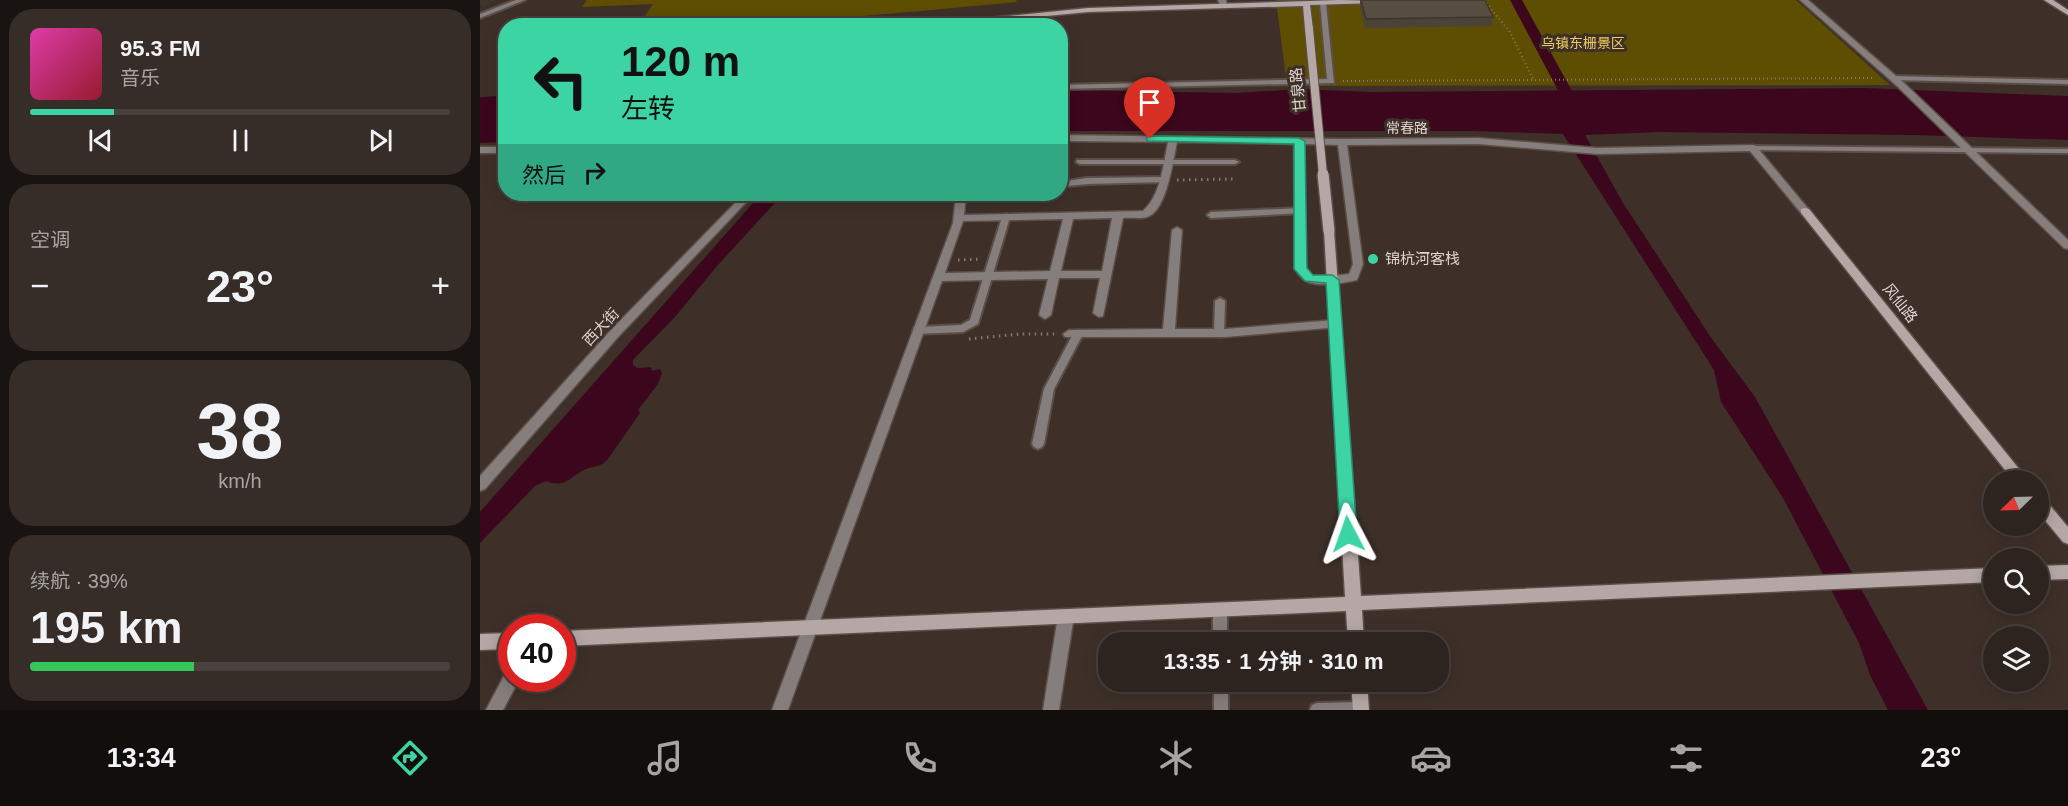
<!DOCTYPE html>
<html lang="zh">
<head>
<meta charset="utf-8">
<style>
	:root { --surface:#2e241f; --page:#362c28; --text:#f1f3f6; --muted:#a7a4a4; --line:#49413d; --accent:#3dd4a3 }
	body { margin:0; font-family:Helvetica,"Noto Sans SC",sans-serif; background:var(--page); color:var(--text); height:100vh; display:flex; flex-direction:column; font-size:22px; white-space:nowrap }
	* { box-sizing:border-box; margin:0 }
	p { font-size:20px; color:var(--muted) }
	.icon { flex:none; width:33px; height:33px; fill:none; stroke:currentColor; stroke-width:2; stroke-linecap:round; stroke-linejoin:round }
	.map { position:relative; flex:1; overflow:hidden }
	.sheet { display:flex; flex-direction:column; gap:9px; padding:9px; background:#191411; width:480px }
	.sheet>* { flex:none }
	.banner { position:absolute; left:18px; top:18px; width:570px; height:183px; border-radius:24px; box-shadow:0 3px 15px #0003,0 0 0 2px var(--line); background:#3dd4a3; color:#111; overflow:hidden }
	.needle { width:39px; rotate:247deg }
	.tools { position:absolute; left:1503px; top:470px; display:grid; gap:12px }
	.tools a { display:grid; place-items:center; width:66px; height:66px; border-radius:50%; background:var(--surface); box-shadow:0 3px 15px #0003,0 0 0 2px var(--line); font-size:30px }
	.speed { position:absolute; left:18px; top:614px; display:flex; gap:12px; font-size:30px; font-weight:700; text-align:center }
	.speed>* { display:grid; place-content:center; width:78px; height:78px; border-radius:50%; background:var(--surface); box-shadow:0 3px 15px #0003,0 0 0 2px var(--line); line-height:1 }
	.speed .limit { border:9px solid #d22; background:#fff; color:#111 }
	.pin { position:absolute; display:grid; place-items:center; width:51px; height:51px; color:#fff; margin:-62px -26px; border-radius:50% 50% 50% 0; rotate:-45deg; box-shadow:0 0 6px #0007 }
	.pin .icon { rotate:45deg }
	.me { position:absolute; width:66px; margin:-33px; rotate:356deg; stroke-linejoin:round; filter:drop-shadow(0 0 4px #0008) }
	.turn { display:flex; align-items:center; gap:21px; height:126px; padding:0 24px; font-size:27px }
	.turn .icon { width:78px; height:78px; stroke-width:2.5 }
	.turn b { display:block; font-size:42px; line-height:51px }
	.then { display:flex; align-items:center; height:57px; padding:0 24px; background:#0003; gap:12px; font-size:22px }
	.big { font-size:45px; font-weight:600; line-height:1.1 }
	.sheet .tile { flex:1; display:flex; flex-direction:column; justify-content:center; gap:9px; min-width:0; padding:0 21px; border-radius:24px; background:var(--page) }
	.sheet .dial { align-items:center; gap:0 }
	.dial b { font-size:78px; line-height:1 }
	.song { display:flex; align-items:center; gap:18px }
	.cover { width:72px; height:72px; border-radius:9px; background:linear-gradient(135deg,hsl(320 70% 55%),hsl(350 70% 35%)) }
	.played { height:6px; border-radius:3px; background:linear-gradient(90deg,var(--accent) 20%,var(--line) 20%) }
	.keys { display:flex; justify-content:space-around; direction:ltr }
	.heat { display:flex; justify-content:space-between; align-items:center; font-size:33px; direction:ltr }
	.charge { height:9px; border-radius:4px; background:linear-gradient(90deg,#34c759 39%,var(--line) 0) }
	.trip { position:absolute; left:618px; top:632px; width:351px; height:60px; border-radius:24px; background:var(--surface); box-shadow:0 3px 15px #0003,0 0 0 2px var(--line); font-weight:600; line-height:60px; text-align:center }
	.tab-bar { display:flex; height:96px; justify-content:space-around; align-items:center; background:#120e0c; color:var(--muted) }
	.tab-bar .icon { width:42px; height:42px }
	.tab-bar .selected { color:var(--accent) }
	.tab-bar b { font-size:27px; color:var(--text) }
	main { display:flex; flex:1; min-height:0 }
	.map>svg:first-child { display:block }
	.green { fill:#5e4e01 }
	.water { fill:#3c061d }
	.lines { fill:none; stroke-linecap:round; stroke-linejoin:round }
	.canal { fill:#3c061d; fill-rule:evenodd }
	.lane-casing { stroke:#5b4e47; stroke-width:4 }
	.street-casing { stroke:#5b4e47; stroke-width:3 }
	.secondary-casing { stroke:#5b4e47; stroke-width:3 }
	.path-far1 { stroke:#857a74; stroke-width:2; stroke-dasharray:1 3; stroke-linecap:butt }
	.path { stroke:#857a74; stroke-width:3; stroke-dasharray:1.5 4.5; stroke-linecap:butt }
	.lane { fill:#867d7d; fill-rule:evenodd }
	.street { fill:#867d7d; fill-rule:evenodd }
	.secondary { fill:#b4a7a6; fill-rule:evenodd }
	.secondary-bridge-far1-casing { stroke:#5b4e47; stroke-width:10; stroke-linecap:butt }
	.secondary-bridge-casing { stroke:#5b4e47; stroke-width:14; stroke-linecap:butt }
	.secondary-bridge-far1 { stroke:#b4a7a6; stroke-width:8 }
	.secondary-bridge { stroke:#b4a7a6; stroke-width:11 }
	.wall { fill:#4b4238 }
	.shaded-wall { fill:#3d362e }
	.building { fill:#574d41; stroke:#3d362e; stroke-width:1.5 }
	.route { fill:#3dd4a3; stroke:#288a6a; stroke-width:1.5 }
	.poi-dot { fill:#3dd4a3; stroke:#3e3029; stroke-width:2 }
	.labels { text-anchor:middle; stroke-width:6; stroke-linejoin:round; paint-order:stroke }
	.far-park-label { font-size:14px; fill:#ebce5e; stroke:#3e3029 }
	.far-street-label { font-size:14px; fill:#ded5d1; stroke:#3e3029 }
	.street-label { font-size:15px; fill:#ded5d1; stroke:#3e3029 }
	.poi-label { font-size:15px; fill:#ded5d1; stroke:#3e3029; text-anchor:start }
</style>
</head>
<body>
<main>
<section class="sheet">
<div class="tile">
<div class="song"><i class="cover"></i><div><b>95.3 FM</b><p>音乐</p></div></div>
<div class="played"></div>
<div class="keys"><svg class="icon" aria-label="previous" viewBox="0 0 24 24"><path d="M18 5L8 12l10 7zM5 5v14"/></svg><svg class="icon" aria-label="pause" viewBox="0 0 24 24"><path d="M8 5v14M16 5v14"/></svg><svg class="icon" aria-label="next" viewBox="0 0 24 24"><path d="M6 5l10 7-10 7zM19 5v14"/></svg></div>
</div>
<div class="tile"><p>空调</p>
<div class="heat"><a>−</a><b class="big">23°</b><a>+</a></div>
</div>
<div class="tile dial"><b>38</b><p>km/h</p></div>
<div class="tile"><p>续航 · 39%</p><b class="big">195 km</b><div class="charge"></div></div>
</section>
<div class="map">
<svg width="1588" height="710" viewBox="0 0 1588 710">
	<rect width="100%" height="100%" fill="#3e3029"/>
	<path class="green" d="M107,0H536L537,2C410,14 285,26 158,26L173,4L102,7Z
		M796,0H1316L1410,85L807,86Z"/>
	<path class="water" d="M1384,88L1588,96V140L1436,135L1180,132L1105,135L1143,203L1232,339L1275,397L1448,710H1408L1390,675L1379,643L1303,498L1241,402L1234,370L1083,134L992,131H581V90L756,93L820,89L894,92Z
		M25,96V142L0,143V97Z
		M281,194H303L238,265L194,318L153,360V365L158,368L171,367L172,371L180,369L182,373L178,384L158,410L160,413L128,459C120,469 111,465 102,471C88,479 84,488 66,481L55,486L0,543V512Z"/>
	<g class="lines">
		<path class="canal" d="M1030,0H1042L1103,111L1101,114L1096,115L1089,111Z"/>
		<defs>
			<path id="lane" d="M36,0H45L0,18V14Z
				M843,1L846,3L854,83L580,89V85L847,79L840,3Z
				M1410,76L1588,80V84L1413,80L1409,78Z
				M1270,146L1588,149V153L1273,150L1269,148Z
				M597,160H755L759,162L755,164H600L596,162Z
				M683,177L687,180L686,182L607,184L580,187V182L607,178Z
				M502,194H522L518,197L480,202L476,199L480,196Z
				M821,208L825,211L824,213L731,218L727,215L731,212Z
				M526,214L530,217L498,324L483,332L434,334L433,331L434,328L438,327L481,325L490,320L522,217Z
				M740,298L745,301L744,333L739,337L734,333L735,301Z
				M598,330L603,334L574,389L564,444L562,447L558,449L554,447L552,444L564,389L593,334Z
				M740,604L745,606L747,610V642H733V610L735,606Z
				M734,681H748V710H734Z
				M881,702L886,704L888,710H830L832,705L837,703Z"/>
			<path id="street" d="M738,0H746L747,8H741Z
				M1320,0H1328L1423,82L1588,240V249L1584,248L1417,86Z
				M580,135L862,139L998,138L1117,148L1273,145L1276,146L1330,211L1329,213H1321L1270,151L1117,154L998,144L867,145L883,264L877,280C863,283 842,287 828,282C823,280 818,274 815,269L814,144L697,142C693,160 687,211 667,217C660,219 650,217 643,218L623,316L619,317L613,313L620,278H579L571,315L565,319L559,315L568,279L462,281L308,710H292L473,223L476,194H486L484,215L663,211C681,195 683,165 688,142L580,141ZM824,144L858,145L873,264L869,274L852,276H833L825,268ZM632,218L622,271H581L593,219ZM583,219L570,271L465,273L483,221Z
				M0,147H26V153H0Z
				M264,194H274L139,336L5,489L0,491V476L131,330Z
				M697,227L702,230L695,329H745L855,320L859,321L861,324L859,327L745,337H585L583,334L589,330L683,329L692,230Z
				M586,609L591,611L594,616L579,710H563L578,616L581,611Z
				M32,670V678H40L23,710H6L26,672Z"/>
			<path id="secondary" d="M859,0L901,1L897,3L830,5L833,29L829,31L825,29L823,6L608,12L464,26H431L608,8Z
				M1564,0H1573L1588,10V15Z
				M1325,208L1329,209L1548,480H1533L1321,213V209Z
				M849,228L854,231L881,596L1514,568V582L882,610L884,642H868L866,611L82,646V631L865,597L844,231Z
				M1558,495L1563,497L1588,527V544L1583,542L1558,512Z
				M1588,565V579L1558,580V566Z
				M32,633V649L0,650V634Z
				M871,681H887L889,710H873Z"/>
		</defs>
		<use href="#lane" class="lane-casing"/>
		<use href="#street" class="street-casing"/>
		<use href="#secondary" class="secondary-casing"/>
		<path class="path-far1" d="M1004,0L1030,32L1053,79
			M863,81L1394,78"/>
		<path class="path" d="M697,180L753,179
			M478,260L501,259
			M489,339L540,334H575"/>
		<use href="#lane" class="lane"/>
		<use href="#street" class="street"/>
		<use href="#secondary" class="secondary"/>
		<defs>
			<path id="secondary-bridge-far1" d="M829,29L843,175"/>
			<path id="secondary-bridge" d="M843,174L849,231"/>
		</defs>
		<use href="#secondary-bridge-far1" class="secondary-bridge-far1-casing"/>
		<use href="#secondary-bridge" class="secondary-bridge-casing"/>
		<use href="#secondary-bridge-far1" class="secondary-bridge-far1"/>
		<use href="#secondary-bridge" class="secondary-bridge"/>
	</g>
	<path class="wall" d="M880,0H1005L1013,17L1012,26L885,28L880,6Z"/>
	<path class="shaded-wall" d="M0,0H15L3,8L0,3Z"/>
	<path class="building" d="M881,0H1005L1013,17L886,19Z"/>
	<path class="route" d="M670,136L819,138L825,141L827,268L833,275H852L859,280L877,534L874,539L868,541L863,539L860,534L846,283L825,281L814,269V144L667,141V137Z"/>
	<circle class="poi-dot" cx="893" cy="259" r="6"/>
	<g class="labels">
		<g class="far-park-label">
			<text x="1103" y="48">乌镇东栅景区</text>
		</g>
		<g class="far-street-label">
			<text x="927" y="133">常春路</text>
		</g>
		<g class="street-label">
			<text transform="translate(818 90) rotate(-96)" y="5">甘泉路</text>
			<text transform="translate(1420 303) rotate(51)" y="5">风仙路</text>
			<text transform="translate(121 327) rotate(-47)" y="5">西大街</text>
		</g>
		<g class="poi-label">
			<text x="905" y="264">锦杭河客栈</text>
		</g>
	</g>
</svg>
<div class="tools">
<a><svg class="needle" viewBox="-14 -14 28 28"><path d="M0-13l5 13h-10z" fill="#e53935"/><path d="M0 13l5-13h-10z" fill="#a7a4a4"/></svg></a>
<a><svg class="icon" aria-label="search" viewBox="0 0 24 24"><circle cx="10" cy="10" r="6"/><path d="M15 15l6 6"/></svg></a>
<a><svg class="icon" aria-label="layers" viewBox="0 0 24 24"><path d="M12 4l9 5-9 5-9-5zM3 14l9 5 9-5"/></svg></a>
</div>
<div class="speed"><div class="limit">40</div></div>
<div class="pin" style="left:670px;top:139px;background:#d93025"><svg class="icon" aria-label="arrive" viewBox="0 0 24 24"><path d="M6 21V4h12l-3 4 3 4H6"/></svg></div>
<svg class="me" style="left:868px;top:534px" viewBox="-20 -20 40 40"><path d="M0-17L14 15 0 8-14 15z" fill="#3dd4a3" stroke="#fff" stroke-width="4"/></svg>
<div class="trip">13:35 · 1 分钟 · 310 m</div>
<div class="banner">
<div class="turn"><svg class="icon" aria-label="left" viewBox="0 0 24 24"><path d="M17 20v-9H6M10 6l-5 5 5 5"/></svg><div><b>120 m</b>左转</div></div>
<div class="then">然后<svg class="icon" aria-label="right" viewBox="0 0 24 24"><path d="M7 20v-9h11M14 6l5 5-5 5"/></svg></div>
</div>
</div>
</main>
<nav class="tab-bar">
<b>13:34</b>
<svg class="icon selected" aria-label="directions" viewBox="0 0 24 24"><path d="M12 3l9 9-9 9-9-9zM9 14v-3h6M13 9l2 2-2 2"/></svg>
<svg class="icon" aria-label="music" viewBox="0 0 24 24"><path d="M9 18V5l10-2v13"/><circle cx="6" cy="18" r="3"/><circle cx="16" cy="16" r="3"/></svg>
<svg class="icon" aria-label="phone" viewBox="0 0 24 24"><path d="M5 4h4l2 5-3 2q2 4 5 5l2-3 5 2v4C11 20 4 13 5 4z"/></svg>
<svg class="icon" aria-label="climate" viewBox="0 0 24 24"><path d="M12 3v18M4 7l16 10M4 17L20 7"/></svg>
<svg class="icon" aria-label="car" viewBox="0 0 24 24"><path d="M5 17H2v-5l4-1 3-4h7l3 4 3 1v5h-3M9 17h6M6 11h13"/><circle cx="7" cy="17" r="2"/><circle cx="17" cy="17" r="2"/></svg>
<svg class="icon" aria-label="filters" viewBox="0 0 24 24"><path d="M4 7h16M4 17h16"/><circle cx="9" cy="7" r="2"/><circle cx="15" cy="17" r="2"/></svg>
<b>23°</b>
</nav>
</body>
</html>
